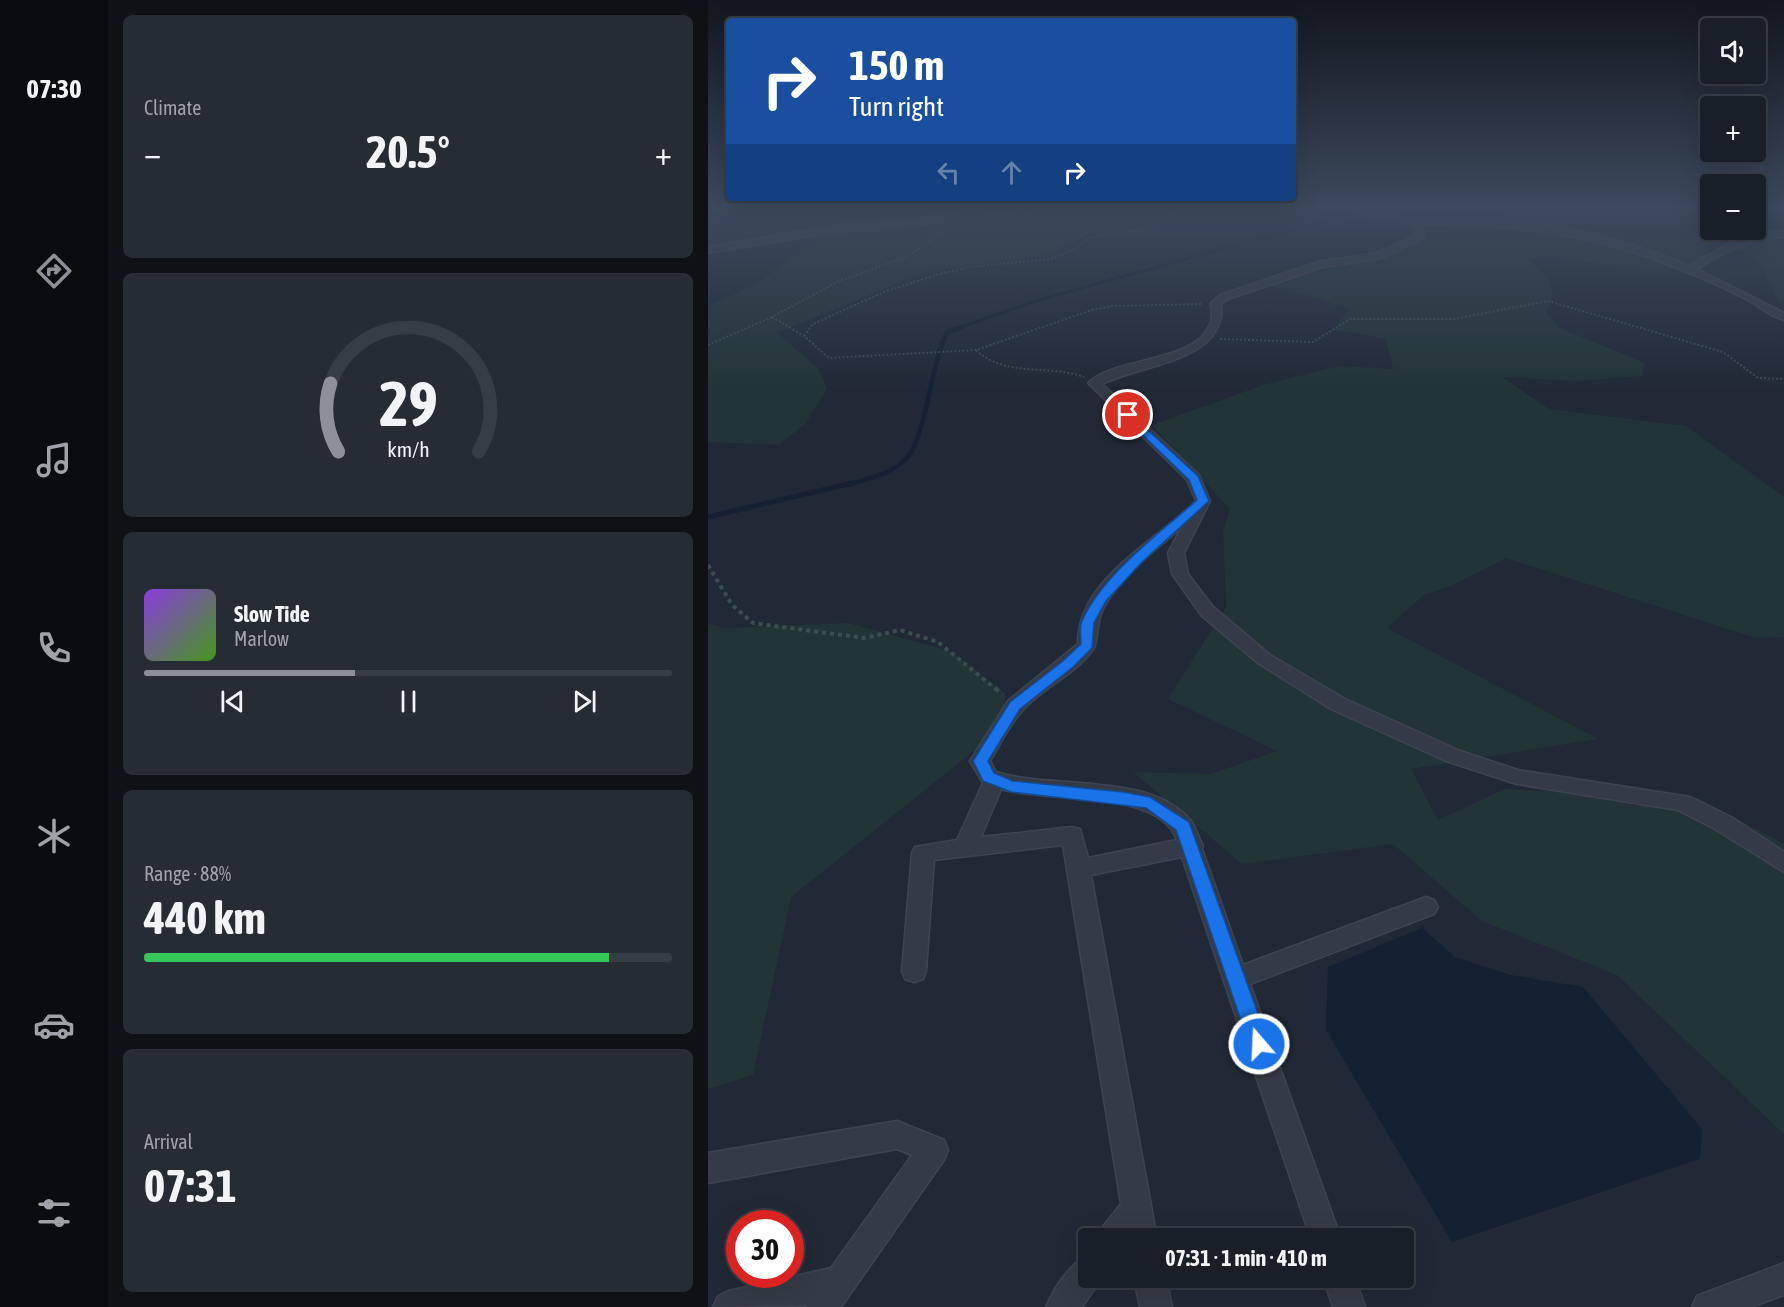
<!DOCTYPE html>
<html lang="en">
<head>
<meta charset="utf-8">
<style>
	:root { --surface:#191f28; --page:#262c34; --text:#f1f3f6; --muted:#9fa2a8; --line:#373d45; --accent:#8c9099 }
	body { margin:0; font-family:"Asap Condensed",sans-serif; background:var(--page); color:var(--text); height:100vh; display:flex; flex-direction:column; font-size:22px; white-space:nowrap }
	* { box-sizing:border-box; margin:0 }
	p { font-size:20px; color:var(--muted) }
	.icon { flex:none; width:33px; height:33px; fill:none; stroke:currentColor; stroke-width:2; stroke-linecap:round; stroke-linejoin:round }
	.map { position:relative; flex:1; overflow:hidden }
	.panel { display:flex; flex-direction:column; gap:15px; padding:15px; background:#0e1116; width:600px }
	.panel>* { flex:none }
	.banner { position:absolute; left:18px; top:18px; width:570px; height:183px; border-radius:6px; box-shadow:0 6px 24px #0002,0 0 0 2px var(--line); background:#1a4fa0; color:#fff; overflow:hidden }
	.controls { position:absolute; left:992px; top:18px; display:grid; gap:12px }
	.controls a { display:grid; place-items:center; width:66px; height:66px; border-radius:6px; background:var(--surface); box-shadow:0 6px 24px #0002,0 0 0 2px var(--line); font-size:30px }
	.speed { position:absolute; left:18px; top:1210px; display:flex; gap:12px; font-size:30px; font-weight:700; text-align:center }
	.speed>* { display:grid; place-content:center; width:78px; height:78px; border-radius:50%; background:var(--surface); box-shadow:0 6px 24px #0002,0 0 0 2px var(--line); line-height:1 }
	.speed .limit { border:9px solid #d22; background:#fff; color:#111 }
	.pin { position:absolute; display:grid; place-items:center; width:51px; height:51px; color:#fff; margin:-26px; border:3px solid #fff; border-radius:50%; box-shadow:0 2px 6px #0007 }
	.me { position:absolute; width:66px; margin:-33px; rotate:341deg; stroke-linejoin:round; filter:drop-shadow(0 0 4px #0008) }
	.turn { display:flex; align-items:center; gap:21px; height:126px; padding:0 24px; font-size:27px }
	.turn .icon { width:78px; height:78px; stroke-width:2.5 }
	.turn b { display:block; font-size:42px; line-height:51px }
	.lanes { display:flex; align-items:center; height:57px; padding:0 24px; background:#0003; justify-content:center; gap:30px; direction:ltr }
	.lanes .off { opacity:.35 }
	.big { font-size:45px; font-weight:700; line-height:1.1 }
	.panel .card { flex:1; display:flex; flex-direction:column; justify-content:center; gap:9px; min-width:0; padding:0 21px; border-radius:9px; background:var(--page) }
	.panel .dial { align-items:center; gap:0 }
	.dial svg { height:156px; overflow:visible; fill:none; stroke:var(--line); stroke-width:7; stroke-linecap:round; text-anchor:middle }
	.dial text { fill:var(--text); stroke:none }
	.song { display:flex; align-items:center; gap:18px }
	.cover { width:72px; height:72px; border-radius:9px; background:linear-gradient(135deg,hsl(270 70% 55%),hsl(100 70% 35%)) }
	.played { height:6px; border-radius:3px; background:linear-gradient(90deg,var(--accent) 40%,var(--line) 40%) }
	.keys { display:flex; justify-content:space-around; direction:ltr }
	.heat { display:flex; justify-content:space-between; align-items:center; font-size:33px; direction:ltr }
	.charge { height:9px; border-radius:4px; background:linear-gradient(90deg,#34c759 88%,var(--line) 0) }
	.trip { position:absolute; left:370px; top:1228px; width:336px; height:60px; border-radius:6px; background:var(--surface); box-shadow:0 6px 24px #0002,0 0 0 2px var(--line); font-weight:700; line-height:60px; text-align:center }
	main { display:flex; flex:1; min-height:0 }
	.tab-bar { display:flex; flex-direction:column; width:108px; justify-content:space-around; align-items:center; background:#0a0c10; color:var(--muted) }
	.tab-bar .icon { width:42px; height:42px }
	.tab-bar .current { color:var(--accent) }
	.tab-bar b { font-size:27px; color:var(--text) }
	.map>svg:first-child { display:block }
	.green { fill:#233437 }
	.water { fill:#152032 }
	.lines { fill:none; stroke-linecap:round; stroke-linejoin:round }
	.stream-far2 { stroke:#152032; stroke-width:3 }
	.stream-far1 { stroke:#152032; stroke-width:4.5 }
	.stream { stroke:#152032; stroke-width:5 }
	.minor-casing { stroke:#3e4450; stroke-width:3 }
	.path-far2 { stroke:#3b4d4f; stroke-width:2; stroke-dasharray:2 2; stroke-linecap:butt }
	.path-far1 { stroke:#3b4d4f; stroke-width:4; stroke-dasharray:4 4; stroke-linecap:butt }
	.path { stroke:#3b4d4f; stroke-width:4.5; stroke-dasharray:5 5; stroke-linecap:butt }
	.minor { fill:#343b46; fill-rule:evenodd }
	.route { fill:#1a73e8; stroke:#114b97; stroke-width:1.5 }
</style>
</head>
<body>
<main>
<nav class="tab-bar">
<b>07:30</b>
<svg class="icon current" aria-label="directions" viewBox="0 0 24 24"><path d="M12 3l9 9-9 9-9-9zM9 14v-3h6M13 9l2 2-2 2"/></svg>
<svg class="icon" aria-label="music" viewBox="0 0 24 24"><path d="M9 18V5l10-2v13"/><circle cx="6" cy="18" r="3"/><circle cx="16" cy="16" r="3"/></svg>
<svg class="icon" aria-label="phone" viewBox="0 0 24 24"><path d="M5 4h4l2 5-3 2q2 4 5 5l2-3 5 2v4C11 20 4 13 5 4z"/></svg>
<svg class="icon" aria-label="climate" viewBox="0 0 24 24"><path d="M12 3v18M4 7l16 10M4 17L20 7"/></svg>
<svg class="icon" aria-label="car" viewBox="0 0 24 24"><path d="M5 17H2v-5l4-1 3-4h7l3 4 3 1v5h-3M9 17h6M6 11h13"/><circle cx="7" cy="17" r="2"/><circle cx="17" cy="17" r="2"/></svg>
<svg class="icon" aria-label="filters" viewBox="0 0 24 24"><path d="M4 7h16M4 17h16"/><circle cx="9" cy="7" r="2"/><circle cx="15" cy="17" r="2"/></svg>
</nav>
<section class="panel">
<div class="card"><p>Climate</p>
<div class="heat"><a>−</a><b class="big">20.5°</b><a>+</a></div>
</div>
<div class="card dial"><svg viewBox="0 0 100 80">
<path d="M14 69A42 42 0 1 1 86 69"/>
<path d="M14 69A42 42 0 0 1 10 34" stroke="#8c9099"/>
<text x="50" y="56" font-size="32" font-weight="700">29</text>
<text x="50" y="72" font-size="11">km/h</text>
</svg></div>
<div class="card">
<div class="song"><i class="cover"></i><div><b>Slow Tide</b><p>Marlow</p></div></div>
<div class="played"></div>
<div class="keys"><svg class="icon" aria-label="previous" viewBox="0 0 24 24"><path d="M18 5L8 12l10 7zM5 5v14"/></svg><svg class="icon" aria-label="pause" viewBox="0 0 24 24"><path d="M8 5v14M16 5v14"/></svg><svg class="icon" aria-label="next" viewBox="0 0 24 24"><path d="M6 5l10 7-10 7zM19 5v14"/></svg></div>
</div>
<div class="card"><p>Range · 88%</p><b class="big">440 km</b><div class="charge"></div></div>
<div class="card"><p>Arrival</p><b class="big">07:31</b></div>
</section>
<div class="map">
<svg width="1076" height="1307" viewBox="0 0 1076 1307">
	<rect width="100%" height="100%" fill="#212936"/>
	<path class="green" d="M804,208H1002V230H1047V208H1072L1058,228L1076,247V304L1071,302L1056,271L1041,253L1006,246L985,265L948,274L847,257L820,258C837,278 855,283 838,312L851,328L937,363L934,376L870,381L794,377L841,409L978,426L1076,497V637L1048,638L798,558L742,586L716,595L679,628L890,739L703,769L730,820L797,789L990,798L1076,844V1134L909,975L774,921L685,844L534,864L425,772L503,774L569,751L460,699L518,607L515,531L522,509L444,425L555,385L631,366L685,369L678,339L625,330L642,309L564,285L722,239L752,218L793,216Z
		M307,215L378,218L391,226L409,228L384,233L338,255L217,272L69,333L110,368L119,389L97,424L71,445L0,442V306C39,290 79,268 108,236L0,245V230L13,226H105L155,218Z
		M140,623L242,651L298,694L292,730L83,897L45,1075L0,1089V624L17,628Z"/>
	<path class="water" d="M714,928L747,957L803,975L875,987L994,1129L992,1159L744,1242L618,1030L620,967Z"/>
	<g class="lines">
		<path class="stream-far2" d="M250,328L337,298L663,208"/>
		<path class="stream-far1" d="M139,485C159,479 183,474 198,459C218,439 223,362 239,332L254,327"/>
		<path class="stream" d="M0,517L144,483"/>
		<defs>
			<path id="minor" d="M254,208H266L221,224L134,231L0,253V247L134,225L220,218Z
				M643,208C662,207 681,218 701,219C727,220 753,218 780,219C848,223 918,239 981,266C1014,246 1037,234 1076,231V237C1042,239 1017,251 989,269L1076,313V320C1063,317 1052,307 1040,300C1017,288 993,277 969,268C887,234 802,224 714,224L716,238L673,258L615,267L520,299L513,304C519,362 433,364 394,384L491,475L502,501L476,553L480,574L505,607L562,655L637,699L752,751L810,770L982,797L1023,817L1076,852V872L1007,829L970,810L809,784L738,761L623,709L550,663L493,615L464,574L460,553L474,527C446,551 412,576 395,609C388,622 390,642 386,648C368,675 334,687 314,711C301,725 292,745 282,761L288,772C345,790 442,771 483,821C488,828 491,839 495,846L494,849L535,965L718,897L726,900L730,907L726,914L542,984L633,1239H603L474,857L383,875L449,1239H390L394,1228L413,1204L355,845L226,860L218,971L215,979L206,982L197,979L194,971L204,853L207,847L249,840L275,783L262,761L300,701L370,644C369,579 449,541 488,501L479,480L380,383C407,356 489,364 503,322C505,316 503,309 503,303L512,295L610,262L668,253L708,235L705,224L661,217ZM293,789C338,803 451,788 469,840L380,858L372,829L364,827L273,837Z
				M189,1121L236,1140L240,1150L236,1160L133,1307H98L99,1305L5,1307L10,1296L21,1291L123,1268L204,1155L189,1149L0,1183V1153Z
				M381,1255V1278H394L374,1307H338C346,1288 362,1263 381,1255Z
				M1076,1263V1295L1043,1307H984L989,1296Z
				M426,1278H458L464,1307H432Z
				M615,1278H647L657,1307H625Z"/>
		</defs>
		<use href="#minor" class="minor-casing"/>
		<path class="path-far2" d="M64,317L96,336L121,358L268,350L384,310L406,306L495,304
			M96,336L105,324L176,292L231,274L261,267L343,259L365,250L383,237L434,230L476,210L584,208
			M512,339L605,342L642,319H746L840,301L1015,352L1050,378L1076,379
			M0,345L64,317L129,282L201,256L236,230L234,229
			M268,350C298,378 340,364 376,377"/>
		<path class="path-far1" d="M0,565L24,605L45,623L156,638L192,630L230,642L289,690"/>
		<path class="path" d="M287,688L295,695"/>
		<use href="#minor" class="minor"/>
	</g>
	<linearGradient id="sky" x2="0" y2="1"><stop stop-color="#12171e"/><stop offset="0.53" stop-color="#3d495d"/><stop offset="1" stop-color="#3d495d" stop-opacity="0"/></linearGradient>
	<rect width="1076" height="391" fill="url(#sky)"/>
	<path class="route" d="M420,412L490,476L501,501L434,562L398,601L386,623L384,648L365,667L312,709L280,761L286,773L305,781L415,792L442,797L481,822L561,1044L558,1051L551,1053L544,1051L541,1044L468,830L438,808L303,792L275,781L265,761L302,702L355,661L373,644C373,636 371,627 374,621C395,574 451,534 489,500L481,480L416,417V413Z"/>
</svg>
<div class="controls">
<a><svg class="icon" aria-label="sound" viewBox="0 0 24 24"><path d="M4 9h4l5-4v14l-5-4H4zM17 9q2 3 0 6"/></svg></a>
<a>+</a>
<a>−</a>
</div>
<div class="speed"><div class="limit">30</div></div>
<div class="pin" style="left:420px;top:415px;background:#d93025"><svg class="icon" aria-label="arrive" viewBox="0 0 24 24"><path d="M6 21V4h12l-3 4 3 4H6"/></svg></div>
<svg class="me" style="left:551px;top:1044px" viewBox="-20 -20 40 40"><circle r="17" fill="#1a73e8" stroke="#fff" stroke-width="3"/><path d="M0-11L8 9 0 5-8 9z" fill="#fff"/></svg>
<div class="trip">07:31 · 1 min · 410 m</div>
<div class="banner">
<div class="turn"><svg class="icon" aria-label="right" viewBox="0 0 24 24"><path d="M7 20v-9h11M14 6l5 5-5 5"/></svg><div><b>150 m</b>Turn right</div></div>
<div class="lanes"><svg class="icon off" aria-label="left" viewBox="0 0 24 24"><path d="M17 20v-9H6M10 6l-5 5 5 5"/></svg><svg class="icon off" aria-label="ahead" viewBox="0 0 24 24"><path d="M12 20V5M6 11l6-6 6 6"/></svg><svg class="icon" aria-label="right" viewBox="0 0 24 24"><path d="M7 20v-9h11M14 6l5 5-5 5"/></svg></div>
</div>
</div>
</main>
</body>
</html>
